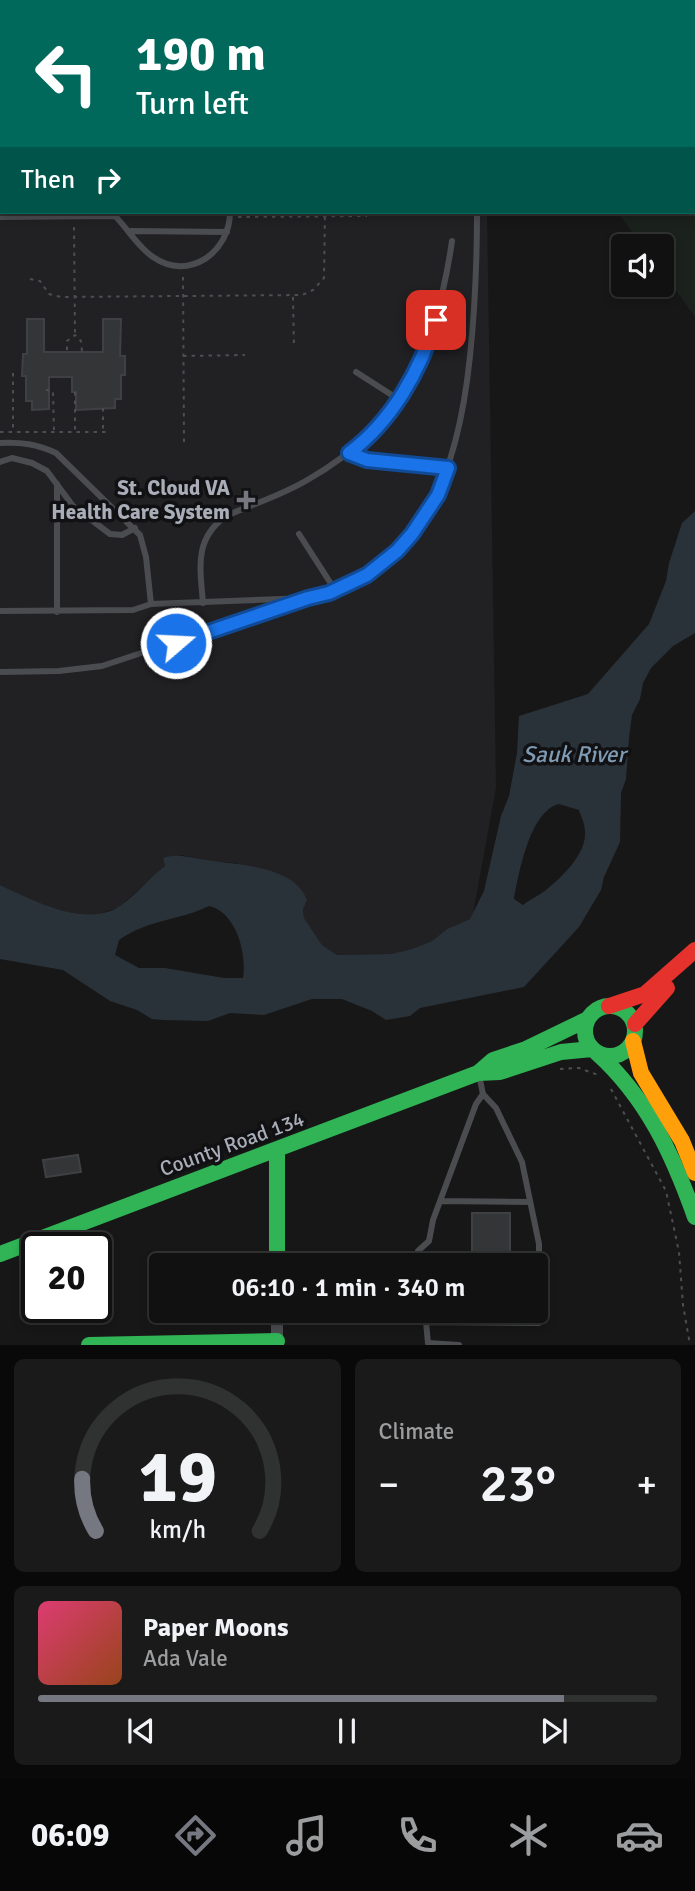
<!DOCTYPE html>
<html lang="en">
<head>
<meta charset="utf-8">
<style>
	:root { --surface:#111; --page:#1a1a1a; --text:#f1f3f6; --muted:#9c9d9f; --line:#303131; --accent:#757880 }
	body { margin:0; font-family:Signika,sans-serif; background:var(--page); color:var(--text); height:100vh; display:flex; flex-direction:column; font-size:26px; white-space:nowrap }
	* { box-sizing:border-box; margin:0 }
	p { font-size:23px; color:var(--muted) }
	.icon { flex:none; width:38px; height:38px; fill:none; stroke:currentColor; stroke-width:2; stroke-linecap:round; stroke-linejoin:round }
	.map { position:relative; height:1345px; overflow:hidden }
	.details { display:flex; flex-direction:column; gap:14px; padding:14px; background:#090909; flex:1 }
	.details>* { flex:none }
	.banner { position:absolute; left:0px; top:0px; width:696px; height:214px; box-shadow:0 4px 10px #0003,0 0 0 2px var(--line); background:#00695c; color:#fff; overflow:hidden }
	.controls { position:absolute; left:611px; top:234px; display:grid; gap:14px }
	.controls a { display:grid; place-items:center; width:63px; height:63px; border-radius:7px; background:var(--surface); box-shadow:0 4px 10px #0003,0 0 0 2px var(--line); font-size:35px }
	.speed { position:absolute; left:21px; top:1232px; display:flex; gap:14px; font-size:35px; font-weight:700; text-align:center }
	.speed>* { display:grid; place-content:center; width:91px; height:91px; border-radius:50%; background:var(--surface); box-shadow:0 4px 10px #0003,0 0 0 2px var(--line); line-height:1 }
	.speed .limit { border:4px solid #111; border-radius:10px; background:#fff; color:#111 }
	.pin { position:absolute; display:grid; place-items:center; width:60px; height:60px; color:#fff; margin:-30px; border-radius:14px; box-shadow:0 4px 10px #0006 }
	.me { position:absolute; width:77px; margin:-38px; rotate:71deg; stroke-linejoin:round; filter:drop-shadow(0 0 5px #0008) }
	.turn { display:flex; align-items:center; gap:24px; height:147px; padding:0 21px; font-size:32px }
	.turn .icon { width:91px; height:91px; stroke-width:2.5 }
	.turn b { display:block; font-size:49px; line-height:60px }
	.then { display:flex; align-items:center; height:66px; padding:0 21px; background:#0003; gap:14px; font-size:26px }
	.big { font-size:52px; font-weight:600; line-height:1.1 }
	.details .widget { flex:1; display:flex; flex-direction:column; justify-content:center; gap:10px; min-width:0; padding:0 24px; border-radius:10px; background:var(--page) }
	.details .dial { align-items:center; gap:0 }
	.dial svg { height:182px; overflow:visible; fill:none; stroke:var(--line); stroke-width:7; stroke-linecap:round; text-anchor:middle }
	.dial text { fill:var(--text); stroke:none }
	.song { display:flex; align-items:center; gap:21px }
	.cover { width:84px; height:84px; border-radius:10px; background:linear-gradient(135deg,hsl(340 70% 55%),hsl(20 70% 35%)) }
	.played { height:7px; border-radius:4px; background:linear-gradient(90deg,var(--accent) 85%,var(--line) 85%) }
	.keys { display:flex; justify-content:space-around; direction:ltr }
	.heat { display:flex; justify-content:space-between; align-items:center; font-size:38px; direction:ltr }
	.details .tiles { flex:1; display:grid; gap:14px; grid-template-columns:1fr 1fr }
	.widget:last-child { grid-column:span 2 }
	.trip { position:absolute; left:149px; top:1253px; width:399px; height:70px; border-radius:7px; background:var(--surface); box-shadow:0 4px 10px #0003,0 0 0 2px var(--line); font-weight:600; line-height:70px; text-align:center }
	.menu { display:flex; height:112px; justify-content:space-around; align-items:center; background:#070707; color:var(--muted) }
	.menu .icon { width:49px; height:49px }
	.menu .selected { color:var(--accent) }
	.menu b { font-size:32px; color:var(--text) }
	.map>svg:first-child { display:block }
	.built { fill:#212124 }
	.green { fill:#1b211c }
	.water { fill:#2a3239; fill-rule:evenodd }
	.building { fill:#343537; stroke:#3f4043; stroke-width:2 }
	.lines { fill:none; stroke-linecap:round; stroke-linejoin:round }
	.path { stroke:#4d4e52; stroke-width:2; stroke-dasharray:3.5 5; stroke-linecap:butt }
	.lane { stroke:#4b4c50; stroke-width:6 }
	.street { stroke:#4b4c50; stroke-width:12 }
	.fast { stroke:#30b455; stroke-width:16 }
	.slow { stroke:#ff9f0a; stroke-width:16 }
	.jam { stroke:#e5322d; stroke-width:16 }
	.route-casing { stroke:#114b97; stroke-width:18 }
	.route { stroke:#1a73e8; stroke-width:12 }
	.poi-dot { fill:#757880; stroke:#111113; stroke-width:2.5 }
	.labels { text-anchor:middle; stroke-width:7; stroke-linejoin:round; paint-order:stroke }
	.poi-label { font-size:21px; font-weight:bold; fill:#a8adb8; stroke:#111113; text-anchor:end }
	.street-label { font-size:21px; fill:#a8adb8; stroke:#111113 }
	.water-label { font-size:23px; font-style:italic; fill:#7f9bb3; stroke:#111113 }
</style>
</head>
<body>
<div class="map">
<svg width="695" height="1345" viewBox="0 0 695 1345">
	<rect width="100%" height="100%" fill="#171717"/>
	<path class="built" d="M0,0H484L2,2V212H487L496,788L473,914L470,919L447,929L432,941L412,949L391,954L337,955L322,945L304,918L303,909L237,863L207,861L182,855L163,858L165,866L119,907L97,915L83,916L44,906L0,885Z"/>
	<path class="green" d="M484,0H695V317L662,271V247H644L617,212H695V2Z"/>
	<path class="water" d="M695,511V633L673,646L651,668L643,683L640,699L632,715L629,738L626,779L621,793L620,842L604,877L601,890L579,927L524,987L420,1008L410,1016L386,1020L372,1011L342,999H312L264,1015L230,1013L208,1021L163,1020L152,1019L137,1010L110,1001L63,970L0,959V885C33,900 85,929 120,906C136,895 149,878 165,866L163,858C178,853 190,858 206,860C237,865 294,865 307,900L303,909L304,918L322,945L337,955L391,954L412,949L432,941L447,929L470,919L484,891L501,816L509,796L517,753L519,716L588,694L649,624L666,581L669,563L682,523ZM559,804L579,810C581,816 585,825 585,831C587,854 562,877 546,890C539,896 530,899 523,905L514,899C519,872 530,811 559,804ZM209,906C236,912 247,953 243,978H224L165,968H139L115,955L119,940C149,919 178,921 209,906Z"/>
	<path class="building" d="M27,319H44V352H103V319H121L120,356H125V375H121V399H115V408L76,410V392H72V377H49V409L32,410V401H26V376H22L23,354H27Z
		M78,1155L81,1172L46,1177L43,1160Z
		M472,1213H510V1265H472Z"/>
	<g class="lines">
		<path class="path" d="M358,0L359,2
			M220,2V0
			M364,2L365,0
			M238,217L367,216
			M74,227L75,335
			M183,277L184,444
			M30,279L40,281L49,294L61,297L302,295L313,290L324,278L325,212
			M293,297L294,348
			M67,350V341L75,335L81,341L82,351
			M183,356L245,355
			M13,373V431
			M46,390L53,391L54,431
			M75,392V431
			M103,408V431
			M0,432H107
			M560,1069L579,1068L598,1075
			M611,1089L666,1191L679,1252L683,1305L690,1345"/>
		<path class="lane" d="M476,0V2
			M120,2V0
			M203,2L204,0
			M115,216C128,229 138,247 153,257C189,282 230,252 230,212
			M0,217L115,216L120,212
			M131,231L227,232
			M356,372L398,399
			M0,443C21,442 37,444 56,453L140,535L146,557L151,604
			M349,453L367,460L448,468
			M0,462L12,458L32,463L47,471L73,506L110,534L122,535L135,528
			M119,513L206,511
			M299,534L335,590
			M203,603C200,567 194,539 226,516C253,504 283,495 309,479C404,425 437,345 452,241
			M0,611L133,610L151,604L308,598C428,571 459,464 470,356C475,308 477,260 477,212
			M57,612V484
			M0,672L59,671L102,666L296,602
			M440,1201L530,1202
			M416,1265L418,1251L429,1241L433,1220L476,1104L483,1094
			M418,1311L426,1322L539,1323V1244L522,1162L496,1108L483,1094L479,1075
			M426,1322L428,1343L459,1345"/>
		<path class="street" d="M277,1311V1345"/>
		<path class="fast" d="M585 1031a25 25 0 1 1 50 0a25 25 0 1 1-50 0Z
			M597,1053C647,1098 673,1155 695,1217
			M478,1073L493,1060L526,1049L588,1019
			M277,1151V1265
			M0,1254L478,1073L500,1072L561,1052L592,1049
			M89,1345L277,1341"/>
		<path class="slow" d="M633,1041L641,1073L682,1141L695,1173"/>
		<path class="jam" d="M609,1006L645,994L695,950
			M635,1024L667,988"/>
	</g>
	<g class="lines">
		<defs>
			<path id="route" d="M176,643L308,598L329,593L367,575L397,551L412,534L438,495L448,468L367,460L349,453C392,421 420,371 436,320"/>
		</defs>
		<use href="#route" class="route-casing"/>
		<use href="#route" class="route"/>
	</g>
	<path class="poi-dot" d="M242.5 489.5h7v7h7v7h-7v7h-7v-7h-7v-7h7z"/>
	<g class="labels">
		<g class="poi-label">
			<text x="230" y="495">St. Cloud VA<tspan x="230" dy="24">Health Care System</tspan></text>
		</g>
		<g class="street-label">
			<text transform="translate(232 1144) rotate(-20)" y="7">County Road 134</text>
		</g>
		<g class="water-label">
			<text x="574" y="762">Sauk River</text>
		</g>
	</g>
</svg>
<div class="controls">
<a><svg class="icon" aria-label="sound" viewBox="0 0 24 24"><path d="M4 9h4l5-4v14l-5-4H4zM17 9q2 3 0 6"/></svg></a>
</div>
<div class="speed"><div class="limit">20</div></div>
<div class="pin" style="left:436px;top:320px;background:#d93025"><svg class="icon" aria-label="arrive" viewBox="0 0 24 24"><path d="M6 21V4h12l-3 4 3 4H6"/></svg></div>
<svg class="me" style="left:176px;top:643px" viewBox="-20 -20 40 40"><circle r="17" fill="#1a73e8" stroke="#fff" stroke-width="3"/><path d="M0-11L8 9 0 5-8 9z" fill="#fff"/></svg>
<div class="trip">06:10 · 1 min · 340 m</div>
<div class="banner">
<div class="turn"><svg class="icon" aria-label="left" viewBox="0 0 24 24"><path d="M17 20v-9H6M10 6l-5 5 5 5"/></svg><div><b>190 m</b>Turn left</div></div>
<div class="then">Then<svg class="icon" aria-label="right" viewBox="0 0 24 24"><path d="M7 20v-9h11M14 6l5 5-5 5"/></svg></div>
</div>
</div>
<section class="details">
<div class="tiles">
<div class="widget dial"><svg viewBox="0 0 100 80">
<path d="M14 69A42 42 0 1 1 86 69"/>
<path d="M14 69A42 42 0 0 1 8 46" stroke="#757880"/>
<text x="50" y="56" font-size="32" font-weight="700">19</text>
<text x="50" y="72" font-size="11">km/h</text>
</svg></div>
<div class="widget"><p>Climate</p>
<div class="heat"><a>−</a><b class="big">23°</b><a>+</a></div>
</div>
<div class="widget">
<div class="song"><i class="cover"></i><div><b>Paper Moons</b><p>Ada Vale</p></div></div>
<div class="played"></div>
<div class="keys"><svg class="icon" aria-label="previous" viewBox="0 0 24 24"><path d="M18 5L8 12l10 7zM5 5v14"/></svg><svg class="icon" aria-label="pause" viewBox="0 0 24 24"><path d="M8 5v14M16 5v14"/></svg><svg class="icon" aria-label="next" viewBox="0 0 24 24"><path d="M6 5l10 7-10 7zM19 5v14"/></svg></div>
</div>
</div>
</section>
<nav class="menu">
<b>06:09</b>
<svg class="icon selected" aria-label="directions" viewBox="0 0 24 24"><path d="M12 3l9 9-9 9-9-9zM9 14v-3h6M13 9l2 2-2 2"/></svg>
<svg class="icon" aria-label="music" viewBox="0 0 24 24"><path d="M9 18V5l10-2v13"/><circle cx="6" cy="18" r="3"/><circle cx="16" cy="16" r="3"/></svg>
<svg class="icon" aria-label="phone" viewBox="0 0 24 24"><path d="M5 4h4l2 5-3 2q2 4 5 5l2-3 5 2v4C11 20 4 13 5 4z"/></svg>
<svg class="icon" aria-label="climate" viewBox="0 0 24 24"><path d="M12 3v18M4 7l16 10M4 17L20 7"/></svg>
<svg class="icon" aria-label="car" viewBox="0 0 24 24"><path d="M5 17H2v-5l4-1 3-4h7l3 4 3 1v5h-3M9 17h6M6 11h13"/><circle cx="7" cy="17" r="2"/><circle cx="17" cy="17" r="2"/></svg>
</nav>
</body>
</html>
